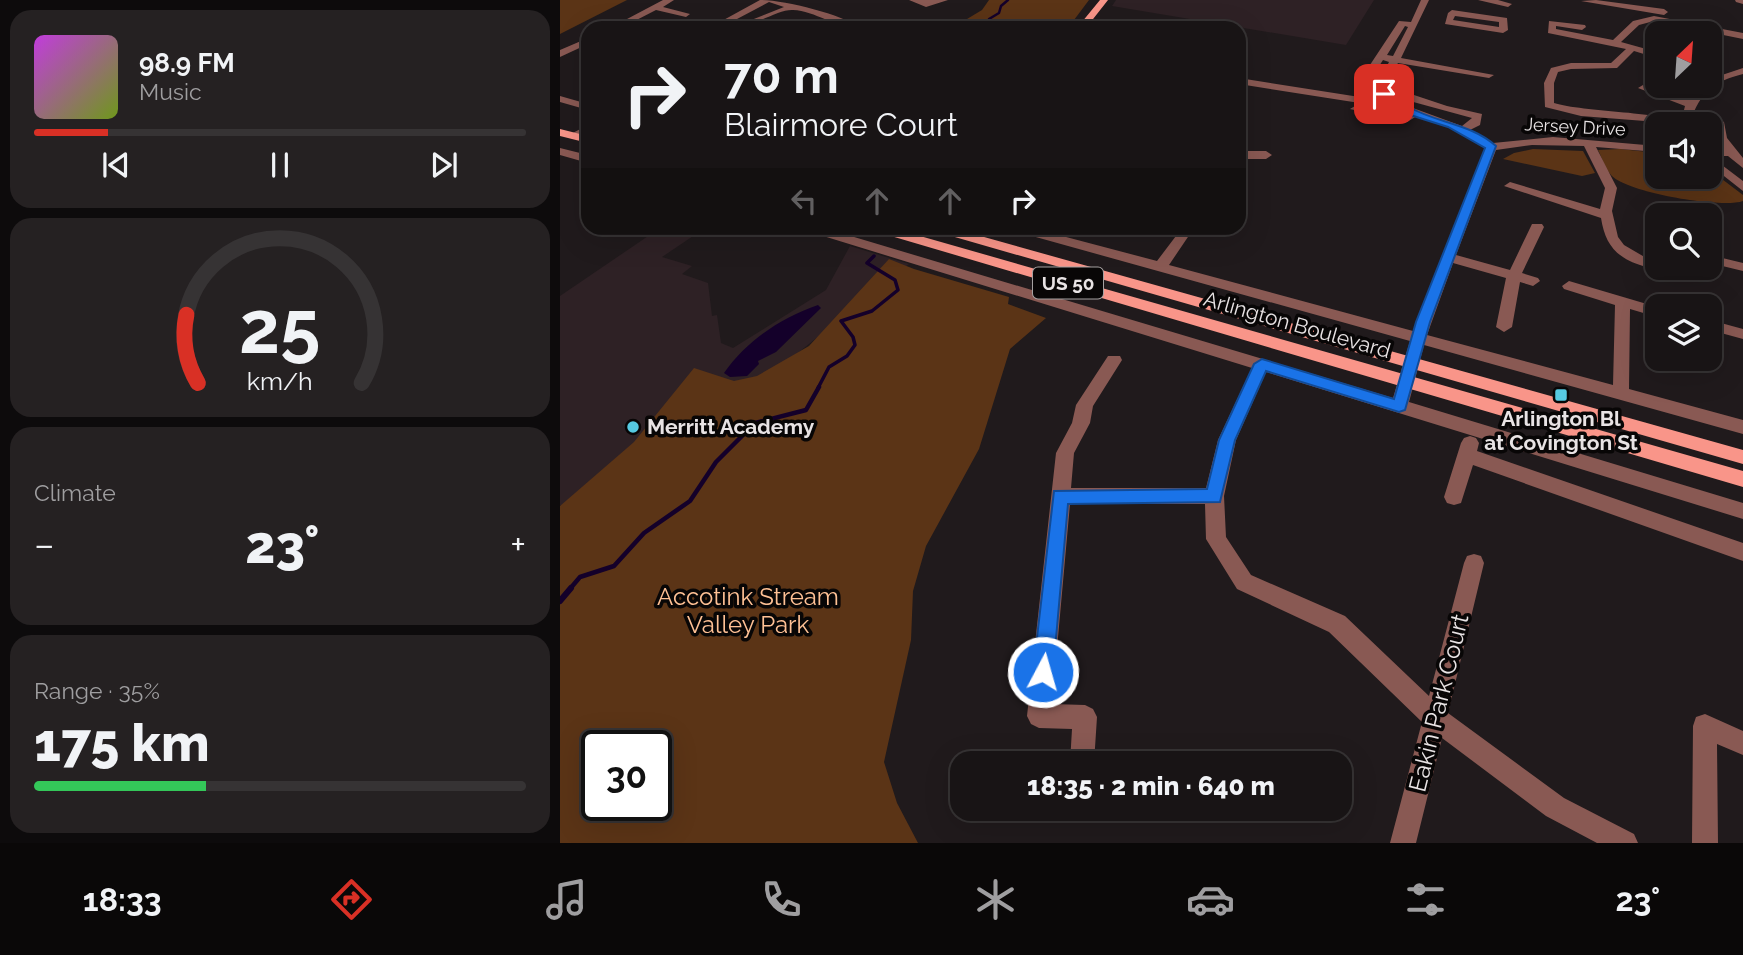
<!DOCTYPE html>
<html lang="en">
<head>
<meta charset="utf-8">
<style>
	:root { --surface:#181415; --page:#252122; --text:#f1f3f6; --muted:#9f9ea0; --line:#363334; --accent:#d93025 }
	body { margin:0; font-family:Raleway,sans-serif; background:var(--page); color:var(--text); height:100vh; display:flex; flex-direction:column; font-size:26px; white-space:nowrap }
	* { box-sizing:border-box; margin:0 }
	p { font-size:23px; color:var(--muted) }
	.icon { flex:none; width:38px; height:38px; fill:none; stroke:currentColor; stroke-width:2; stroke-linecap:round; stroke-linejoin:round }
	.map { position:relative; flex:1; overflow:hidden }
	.drawer { display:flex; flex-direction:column; gap:10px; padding:10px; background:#0d0b0c; width:560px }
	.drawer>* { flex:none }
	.banner { position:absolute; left:21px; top:21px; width:665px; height:214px; border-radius:21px; box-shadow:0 7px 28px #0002,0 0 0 2px var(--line); background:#181415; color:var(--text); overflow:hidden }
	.needle { width:46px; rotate:25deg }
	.fabs { position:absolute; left:1085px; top:21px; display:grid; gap:14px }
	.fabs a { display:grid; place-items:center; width:77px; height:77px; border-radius:14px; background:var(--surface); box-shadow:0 7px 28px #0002,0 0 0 2px var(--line); font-size:35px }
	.speed { position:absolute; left:21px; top:730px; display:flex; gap:14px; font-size:35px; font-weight:700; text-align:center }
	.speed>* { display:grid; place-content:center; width:91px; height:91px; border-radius:50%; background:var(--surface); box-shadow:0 7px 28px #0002,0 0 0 2px var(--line); line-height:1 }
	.speed .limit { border:4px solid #111; border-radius:10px; background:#fff; color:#111 }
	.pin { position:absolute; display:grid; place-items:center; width:60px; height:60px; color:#fff; margin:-30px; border-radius:14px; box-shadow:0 4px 10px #0006 }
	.me { position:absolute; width:77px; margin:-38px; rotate:6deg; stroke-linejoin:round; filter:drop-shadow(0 0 5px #0008) }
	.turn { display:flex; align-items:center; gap:24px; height:147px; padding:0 28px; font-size:32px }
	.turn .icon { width:91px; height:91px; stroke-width:2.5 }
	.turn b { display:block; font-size:49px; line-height:60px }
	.lanes { display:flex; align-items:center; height:66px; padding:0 28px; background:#0003; justify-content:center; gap:35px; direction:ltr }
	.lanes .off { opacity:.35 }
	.big { font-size:52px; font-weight:800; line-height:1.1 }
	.drawer .tile { flex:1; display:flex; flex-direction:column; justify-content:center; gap:10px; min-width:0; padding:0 24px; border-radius:21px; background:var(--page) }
	.drawer .dial { align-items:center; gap:0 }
	.dial svg { height:182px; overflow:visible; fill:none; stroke:var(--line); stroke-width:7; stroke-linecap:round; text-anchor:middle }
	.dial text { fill:var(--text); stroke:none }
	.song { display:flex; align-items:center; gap:21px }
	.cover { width:84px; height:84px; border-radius:10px; background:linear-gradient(135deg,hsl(290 70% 55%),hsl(80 70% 35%)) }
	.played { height:7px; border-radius:4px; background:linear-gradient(90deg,var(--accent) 15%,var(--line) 15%) }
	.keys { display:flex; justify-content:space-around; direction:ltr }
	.heat { display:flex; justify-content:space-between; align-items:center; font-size:38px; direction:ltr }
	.charge { height:10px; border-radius:5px; background:linear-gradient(90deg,#34c759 35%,var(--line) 0) }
	.trip { position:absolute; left:390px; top:751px; width:402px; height:70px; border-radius:21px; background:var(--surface); box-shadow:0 7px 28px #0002,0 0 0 2px var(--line); font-weight:800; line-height:70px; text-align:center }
	.menu { display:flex; height:112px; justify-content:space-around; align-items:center; background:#0a0808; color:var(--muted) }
	.menu .icon { width:49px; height:49px }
	.menu .active { color:var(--accent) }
	.menu b { font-size:32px; color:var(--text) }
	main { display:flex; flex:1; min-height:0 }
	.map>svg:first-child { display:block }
	.built { fill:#2e2125 }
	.green { fill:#5b3416; fill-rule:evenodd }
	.water { fill:#14002a }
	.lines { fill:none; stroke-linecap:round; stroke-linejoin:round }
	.stream-far3 { stroke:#14002a; stroke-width:2.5 }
	.stream-far2 { stroke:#14002a; stroke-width:3.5 }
	.stream-far1 { stroke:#14002a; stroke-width:4.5 }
	.stream { stroke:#14002a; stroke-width:6 }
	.minor { fill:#895953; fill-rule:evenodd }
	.major { fill:#f99589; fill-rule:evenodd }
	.route { fill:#1a73e8; stroke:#114b97; stroke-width:2 }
	.poi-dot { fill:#56c9e1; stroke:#080606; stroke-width:2.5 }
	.labels { text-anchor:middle; stroke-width:7; stroke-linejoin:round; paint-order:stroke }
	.far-street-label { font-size:18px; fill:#e8e3e4; stroke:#080606 }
	.shield { fill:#080606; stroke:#a5a1a1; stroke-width:2 }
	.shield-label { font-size:19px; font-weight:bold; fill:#e8e3e4 }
	.street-label { font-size:21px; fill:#e8e3e4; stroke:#080606 }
	.poi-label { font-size:21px; font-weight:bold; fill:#e8e3e4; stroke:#080606 }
	.near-park-label { font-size:24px; fill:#ffc195; stroke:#080606 }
	.near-street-label { font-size:24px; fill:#e8e3e4; stroke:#080606 }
</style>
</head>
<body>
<main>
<section class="drawer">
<div class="tile">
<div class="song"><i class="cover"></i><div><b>98.9 FM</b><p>Music</p></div></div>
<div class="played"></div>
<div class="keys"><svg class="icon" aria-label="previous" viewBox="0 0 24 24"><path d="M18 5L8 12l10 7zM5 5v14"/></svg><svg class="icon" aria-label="pause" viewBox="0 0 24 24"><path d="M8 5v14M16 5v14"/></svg><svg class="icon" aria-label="next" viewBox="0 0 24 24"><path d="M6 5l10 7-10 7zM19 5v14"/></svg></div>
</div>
<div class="tile dial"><svg viewBox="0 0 100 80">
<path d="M14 69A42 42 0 1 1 86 69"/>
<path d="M14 69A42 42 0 0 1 9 39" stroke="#d93025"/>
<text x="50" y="56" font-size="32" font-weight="700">25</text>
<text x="50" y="72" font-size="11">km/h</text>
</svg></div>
<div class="tile"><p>Climate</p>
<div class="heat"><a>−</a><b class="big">23°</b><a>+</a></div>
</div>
<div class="tile"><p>Range · 35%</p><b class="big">175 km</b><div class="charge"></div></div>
</section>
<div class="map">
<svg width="1183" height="843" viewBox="0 0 1183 843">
	<rect width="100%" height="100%" fill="#201a1c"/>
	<path class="built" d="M556,0H814L786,45L552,6Z
		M100,228H145L102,257L132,266L122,274L148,283L152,316L157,315L161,343L173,348L266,290L290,246L349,264L31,518L0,505V296Z"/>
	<path class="green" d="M0,0H67L0,34Z
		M429,0H529L508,28H392L422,10Z
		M973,149L1023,151L1035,173L1022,176L943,159L954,153Z
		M1060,149L1097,153V177H1150V170L1183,195V201C1161,209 1065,192 1051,175C1045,168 1042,158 1038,150Z
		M329,259L354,269L449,297L448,304L486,318L450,349L419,449L366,546L353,591L351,640L324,762L337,803L358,843H0V506L74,442L134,368L174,381L197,376L249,346ZM37,746H96V805H37Z"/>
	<path class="water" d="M258,305L261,308L216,352L198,361L199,364L187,376L170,377L164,373C187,340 221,318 258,305Z"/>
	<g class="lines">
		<path class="stream-far3" d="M433,28L429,19L439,13L441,6L448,0"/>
		<path class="stream-far2" d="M258,388L269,367L287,356L295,345L293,337L281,321L312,311L338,290L335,280L307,263L314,256"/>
		<path class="stream-far1" d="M9,590L20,577L54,566L84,533L130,501L156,462L195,423L246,410L259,387"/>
		<path class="stream" d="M0,601L11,588"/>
		<path class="minor" d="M103,0H114L103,7L130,14L126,17L96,10L61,28H50Z
			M200,0C224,0 281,14 301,28C276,28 255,11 233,10C217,9 193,28 171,28L224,7L209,2L160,28H149Z
			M349,0H388L366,7Z
			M861,0H869L841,58L934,75L929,78L838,63L828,79L829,91H842L887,106L922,114L920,125L910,130L933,143L993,137L1097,146V152L1036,147L1057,188L1052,211L1058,237L1064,245L1088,259L1090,262L1083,266C1056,258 1045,244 1041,218L944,186L950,182L1040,209L1045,188L1024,146L972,145L936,150L896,255L950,270L972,224H982L984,227L962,273L978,278L980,281L973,286L960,282L952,327L944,332L936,327L946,278L893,263L867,335L1053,385L1055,305L1004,289L1002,286L1009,281L1097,307V317L1070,309L1069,389L1183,420V434L864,345L849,402L1183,503V519L706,372L676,440L664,496L666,537L691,575L785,616L869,696L904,563L907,556L914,554L921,556L924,563L888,713L1004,798L1074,834L1078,843H1037L986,816L882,738L856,843H830L862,722L769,632L677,589L646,539L645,504H510L492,704L525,705L533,709L537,717L534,763H510L512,729L479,728L471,724L467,716L496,453L512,423L516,405L548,356H560L562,360L533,406L530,423L514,453L511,488H646L658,440L692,368L247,231L245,228H264L833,398L850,341L454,231L452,228H472L597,261L622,228H634L609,265L853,331L925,148L888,127L857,116L847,122L790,109L795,106L845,115L848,113L834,108L827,101L806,104L679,84V78L806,98L820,96L817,89L802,88V77L839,21L851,22ZM845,26L848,27L833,56L827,55ZM823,60L829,62L818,83H811L812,77ZM835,97L912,118L902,126L842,104Z
			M918,0H938L952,4L948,7Z
			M1036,0L1104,9L1108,12L1104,15L1021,1Z
			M1175,0H1183V4L1176,2Z
			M892,10L947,18L948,30L943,33L885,24L888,13ZM895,16L939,22V27L893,20Z
			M1094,16L1183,33V39L1094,21L1079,25L1061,42L1097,52V58L1074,51L1057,68L1011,69L998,72L994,83V103C1022,112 1109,112 1123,124L1021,116L985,107L984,83L991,68L1011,63H1051L1066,49L988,33L989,21L1025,25L1026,27L1022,30L996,26V29L1053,40L1073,21Z
			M356,23L359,24V28H347Z
			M28,38V44L0,57V50Z
			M1183,68V74C1153,82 1144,89 1132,116L1128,117L1123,114L1125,106L1078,88L1083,85L1127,99L1140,86H1150V79Z
			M0,96L28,104V110L0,102Z
			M1158,119L1164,122L1167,138L1183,158V168L1168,156H1150L1183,181V191L1150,165V149H1163L1155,138L1152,122Z
			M28,125V132L13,139L7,136Z
			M0,148L28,155V163L0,155Z
			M679,151H706L712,155L706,159H679Z
			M1150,255L1183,263V271L1150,263Z
			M1150,320L1183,329V339L1150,330Z
			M910,436L916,438L919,443L917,451L1183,543V561L913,465L901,503L894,505L887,503L884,497L901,443L904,438Z
			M1145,714L1183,731V755L1157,744L1158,843H1132L1133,726L1136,717Z"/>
		<path class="major" d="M540,0H548L526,28H517Z
			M0,129L28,136V143L0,136Z
			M313,228H332L1183,471V487L314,231Z
			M373,228H392L1183,450V464L374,231Z"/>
	</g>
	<path class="route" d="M821,92C832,91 840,102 849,107C876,123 910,123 936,146L870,322L845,410L839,412L706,371L675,440L660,502L508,504L493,672L490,680L483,683L476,680L473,672L494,491L647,489L659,440L694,364L702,359L834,399L856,322L925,148L888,127L844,113L821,96Z"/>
	<g class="poi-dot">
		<rect x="994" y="388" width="14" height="14" rx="3.5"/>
		<circle cx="73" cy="427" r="7"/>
	</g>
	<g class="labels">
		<g class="far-street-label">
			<text transform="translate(1015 127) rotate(3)" y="6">Jersey Drive</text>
		</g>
		<rect class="shield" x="473" y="267.5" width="70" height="31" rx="5"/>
		<g class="shield-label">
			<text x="508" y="290">US 50</text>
		</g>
		<g class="street-label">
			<text transform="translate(737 325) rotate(16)" y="7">Arlington Boulevard</text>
		</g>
		<g class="poi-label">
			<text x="1001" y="426">Arlington Bl<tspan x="1001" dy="24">at Covington St</tspan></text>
			<text x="87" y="434" text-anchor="start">Merritt Academy</text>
		</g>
		<g class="near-park-label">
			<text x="188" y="605">Accotink Stream<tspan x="188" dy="28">Valley Park</tspan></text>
		</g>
		<g class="near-street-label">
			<text transform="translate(879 703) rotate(-76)" y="8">Eakin Park Court</text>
		</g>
	</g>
</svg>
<div class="fabs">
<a><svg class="needle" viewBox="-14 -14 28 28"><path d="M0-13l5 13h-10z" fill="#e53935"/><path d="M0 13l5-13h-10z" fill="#9f9ea0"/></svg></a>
<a><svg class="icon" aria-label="sound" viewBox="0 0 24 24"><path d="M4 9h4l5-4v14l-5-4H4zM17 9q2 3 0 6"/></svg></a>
<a><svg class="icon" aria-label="search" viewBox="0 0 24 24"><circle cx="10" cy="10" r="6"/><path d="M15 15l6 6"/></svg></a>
<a><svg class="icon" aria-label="layers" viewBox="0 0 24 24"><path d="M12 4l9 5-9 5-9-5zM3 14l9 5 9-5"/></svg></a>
</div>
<div class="speed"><div class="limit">30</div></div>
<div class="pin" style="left:824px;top:94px;background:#d93025"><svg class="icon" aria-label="arrive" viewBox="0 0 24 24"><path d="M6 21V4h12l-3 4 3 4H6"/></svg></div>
<svg class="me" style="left:483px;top:672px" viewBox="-20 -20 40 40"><circle r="17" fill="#1a73e8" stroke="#fff" stroke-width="3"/><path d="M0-11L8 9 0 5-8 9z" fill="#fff"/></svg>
<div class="trip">18:35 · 2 min · 640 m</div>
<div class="banner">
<div class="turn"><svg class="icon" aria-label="right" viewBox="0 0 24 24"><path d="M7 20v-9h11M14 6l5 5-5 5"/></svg><div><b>70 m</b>Blairmore Court</div></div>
<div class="lanes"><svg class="icon off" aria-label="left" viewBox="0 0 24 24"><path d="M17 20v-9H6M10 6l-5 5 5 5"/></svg><svg class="icon off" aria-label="ahead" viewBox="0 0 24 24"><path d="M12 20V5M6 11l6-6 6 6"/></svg><svg class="icon off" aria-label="ahead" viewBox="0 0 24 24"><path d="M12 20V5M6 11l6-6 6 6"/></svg><svg class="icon" aria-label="right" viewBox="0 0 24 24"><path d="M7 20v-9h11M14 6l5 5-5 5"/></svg></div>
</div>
</div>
</main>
<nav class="menu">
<b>18:33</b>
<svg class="icon active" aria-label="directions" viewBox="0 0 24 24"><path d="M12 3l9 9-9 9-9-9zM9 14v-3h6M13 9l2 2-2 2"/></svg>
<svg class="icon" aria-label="music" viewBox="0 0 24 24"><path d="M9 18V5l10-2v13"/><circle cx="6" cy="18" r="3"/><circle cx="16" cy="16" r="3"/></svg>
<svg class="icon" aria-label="phone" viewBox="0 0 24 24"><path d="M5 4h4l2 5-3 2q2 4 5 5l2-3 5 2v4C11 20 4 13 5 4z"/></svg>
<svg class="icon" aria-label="climate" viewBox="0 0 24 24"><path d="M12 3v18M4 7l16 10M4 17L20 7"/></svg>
<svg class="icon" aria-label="car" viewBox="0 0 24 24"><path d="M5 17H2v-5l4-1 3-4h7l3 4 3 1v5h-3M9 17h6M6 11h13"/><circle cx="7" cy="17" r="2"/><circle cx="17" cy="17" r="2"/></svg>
<svg class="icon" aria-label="filters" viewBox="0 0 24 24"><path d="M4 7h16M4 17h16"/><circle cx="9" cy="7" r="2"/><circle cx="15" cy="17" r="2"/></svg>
<b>23°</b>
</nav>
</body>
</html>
